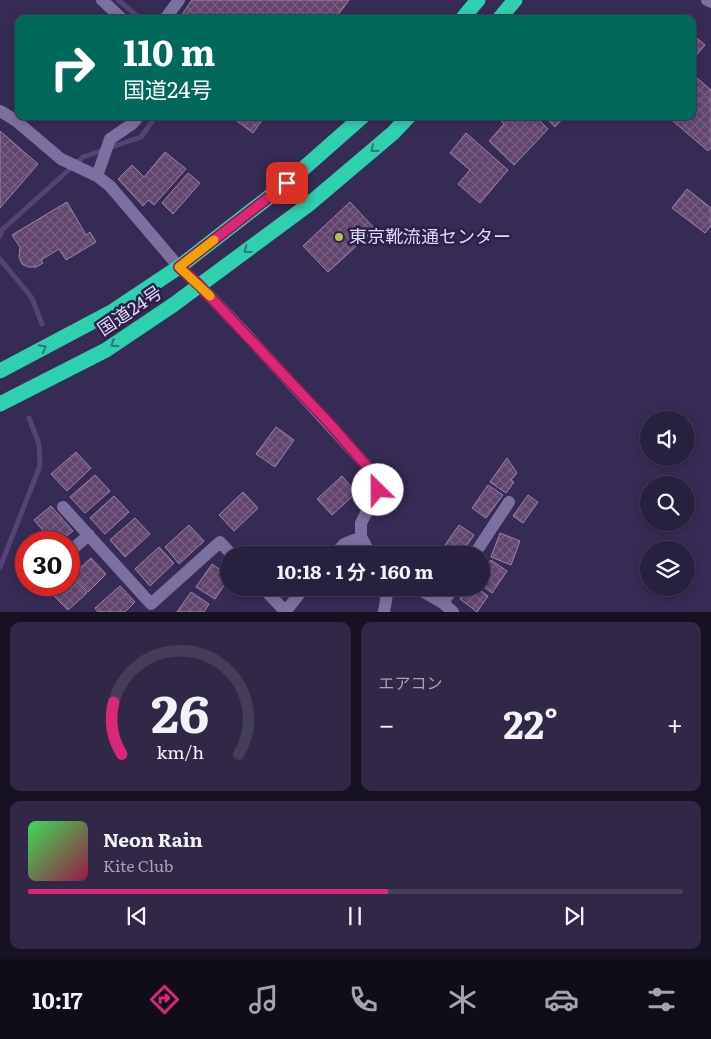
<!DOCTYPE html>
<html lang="ja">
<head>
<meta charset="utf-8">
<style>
	:root { --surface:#28203f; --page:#302846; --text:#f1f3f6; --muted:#a5a3b0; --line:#443e59; --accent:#db2777 }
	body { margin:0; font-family:Literata,"Noto Sans JP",serif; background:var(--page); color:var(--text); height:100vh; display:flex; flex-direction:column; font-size:19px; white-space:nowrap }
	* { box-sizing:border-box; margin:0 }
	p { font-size:16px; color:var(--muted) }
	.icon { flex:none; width:28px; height:28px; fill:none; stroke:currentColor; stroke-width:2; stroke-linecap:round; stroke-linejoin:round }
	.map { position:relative; height:612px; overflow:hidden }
	.details { display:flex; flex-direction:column; gap:10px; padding:10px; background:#161223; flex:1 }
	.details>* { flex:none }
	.hud { position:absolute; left:15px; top:15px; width:681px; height:105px; border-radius:10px; box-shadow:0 2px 8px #0003,0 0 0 1px var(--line); background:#00695c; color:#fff; overflow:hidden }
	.buttons { position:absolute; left:640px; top:411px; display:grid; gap:10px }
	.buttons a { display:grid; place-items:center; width:55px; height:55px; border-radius:50%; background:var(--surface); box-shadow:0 2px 8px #0003,0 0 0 1px var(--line); font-size:25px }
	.speed { position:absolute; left:15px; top:531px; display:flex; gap:10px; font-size:25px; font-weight:700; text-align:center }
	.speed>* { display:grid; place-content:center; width:65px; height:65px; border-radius:50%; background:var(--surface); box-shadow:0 2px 8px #0003,0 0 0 1px var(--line); line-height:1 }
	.speed .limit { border:8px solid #d22; background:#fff; color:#111 }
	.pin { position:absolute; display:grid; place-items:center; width:42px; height:42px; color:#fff; margin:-21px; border-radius:10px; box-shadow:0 2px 8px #0006 }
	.me { position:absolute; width:55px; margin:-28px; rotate:337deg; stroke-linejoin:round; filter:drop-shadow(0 0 4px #0008) }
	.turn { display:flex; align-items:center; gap:18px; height:105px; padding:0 25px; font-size:22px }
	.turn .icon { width:65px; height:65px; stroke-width:2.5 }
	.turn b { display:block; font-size:35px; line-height:42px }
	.big { font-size:38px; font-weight:700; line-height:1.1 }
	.details .widget { flex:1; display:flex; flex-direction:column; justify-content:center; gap:8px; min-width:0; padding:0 18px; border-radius:10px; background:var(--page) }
	.details .dial { align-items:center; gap:0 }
	.dial svg { height:130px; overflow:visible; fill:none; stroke:var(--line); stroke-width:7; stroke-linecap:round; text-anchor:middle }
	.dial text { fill:var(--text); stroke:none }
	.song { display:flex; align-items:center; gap:15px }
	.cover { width:60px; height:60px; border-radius:8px; background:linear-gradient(135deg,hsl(130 70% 55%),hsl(340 70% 35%)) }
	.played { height:5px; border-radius:2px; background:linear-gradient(90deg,var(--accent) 55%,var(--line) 55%) }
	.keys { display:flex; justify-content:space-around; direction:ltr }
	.heat { display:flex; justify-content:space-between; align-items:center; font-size:28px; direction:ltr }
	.details .tiles { flex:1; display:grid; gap:10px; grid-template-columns:1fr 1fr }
	.widget:last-child { grid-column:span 2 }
	.trip { position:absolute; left:220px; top:546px; width:270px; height:50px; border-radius:25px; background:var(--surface); box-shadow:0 2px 8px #0003,0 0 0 1px var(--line); font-weight:700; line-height:50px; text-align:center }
	.tab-bar { display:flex; height:80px; justify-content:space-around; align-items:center; background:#100d19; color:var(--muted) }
	.tab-bar .icon { width:35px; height:35px }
	.tab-bar .active { color:var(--accent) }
	.tab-bar b { font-size:22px; color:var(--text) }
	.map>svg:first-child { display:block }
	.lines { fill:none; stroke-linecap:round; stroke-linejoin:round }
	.stream { stroke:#574276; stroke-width:5 }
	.building { fill:url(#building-cross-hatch); stroke:#9f81ad }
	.minor { stroke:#7b709f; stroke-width:12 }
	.highway { stroke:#2ed0af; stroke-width:15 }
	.oneway { stroke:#2d787c }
	.route-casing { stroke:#8e194d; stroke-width:12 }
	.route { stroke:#db2777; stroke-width:9 }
	.slow { stroke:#f59e0b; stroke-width:9 }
	.poi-dot { fill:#b5c249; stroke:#2c2049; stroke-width:2 }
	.labels { text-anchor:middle; stroke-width:5; stroke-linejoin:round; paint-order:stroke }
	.poi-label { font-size:18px; fill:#dfd9f4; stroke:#2c2049; text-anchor:start }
	.street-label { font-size:18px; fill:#dfd9f4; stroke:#2c2049 }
</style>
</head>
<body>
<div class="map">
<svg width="711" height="612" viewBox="0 0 711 612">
	<defs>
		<pattern id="building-cross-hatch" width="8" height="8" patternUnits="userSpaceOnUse" patternTransform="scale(1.25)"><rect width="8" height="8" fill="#61456d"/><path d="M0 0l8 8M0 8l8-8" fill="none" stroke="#775f82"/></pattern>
	</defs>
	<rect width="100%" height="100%" fill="#362b54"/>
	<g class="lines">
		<path class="stream" d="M118,0L141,19
			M0,236L2,230L83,157L141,137L156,116
			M0,259L32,298L42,324
			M0,567L40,466L39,444L29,418"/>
	</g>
	<path class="building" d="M192,0H349L335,19H179Z
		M692,34L705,45L692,60Z
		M697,78L711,90V148L708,151L667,116H692V83Z
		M230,116H265L253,133Z
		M496,116H535L548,129L514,165L489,141L504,124Z
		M544,116H565L555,127Z
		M0,131L38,164L0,208Z
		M466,133L508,170L480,203L458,184L470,170L450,153Z
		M165,152L186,169L154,205L148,200L143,206L118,179L132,165L144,177Z
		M188,173L200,183L173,214L162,203Z
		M687,189L711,208V226L705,233L672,208Z
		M67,202L86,235L90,232L96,242L66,260L59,249L41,260L43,263L36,267H28L22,264L19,257L20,247L12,235Z
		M350,202L375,229L328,272L303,246Z
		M276,427L294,440L275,467L256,454Z
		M76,452L91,468L67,491L51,474Z
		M507,458L517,473L511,480L514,482L506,493L490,482Z
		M95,475L110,491L85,513L70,497Z
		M342,476L356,493L332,515L317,499Z
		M488,485L503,495L486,518L472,508Z
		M243,492L258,508L234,531L219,515Z
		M528,495L538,502L523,523L513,516Z
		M114,496L129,512L105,534L90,518Z
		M51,506L73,531L59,542H53L34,520Z
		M135,518L150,534L125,557L110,540Z
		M189,525L204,541L179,564L165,547Z
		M459,525L474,535L460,555H452L443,548Z
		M40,531L51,542H27Z
		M500,533L520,541L511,565L491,557Z
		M159,547L174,563L150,586L135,569Z
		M91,558L106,574L88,592L72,575Z
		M491,560L507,571L492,593L481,585V574Z
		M212,564L229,576V578L215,599L196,587Z
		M71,576L87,593L68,610L52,594L62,585H69V579Z
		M120,586L135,602L125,612H98L95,608Z
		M468,588H477L488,596L477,612L460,599Z
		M191,592L209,604L204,612H177Z"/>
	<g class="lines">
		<path class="minor" d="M102,0L122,19
			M707,0L711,2
			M165,19L179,0
			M0,111L15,120L61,159L97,176L110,186L179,267L199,285L244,332L377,477L378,490L361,523V537L371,555
			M97,176L110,139L132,124L139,116
			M63,507L151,604L220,542L232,555
			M69,552L89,535
			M334,555L344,544L361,537
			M474,555L509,502
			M263,588L285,611
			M417,588L443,603L453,612
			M443,603L453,588
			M285,612L304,588
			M384,612L388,588"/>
		<path class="highway" d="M462,19L478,0
			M499,19L515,0
			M0,371L113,311L179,267L287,183L363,116
			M0,404L106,350L173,305L308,205L393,133L409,116"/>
	</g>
	<defs><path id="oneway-chevron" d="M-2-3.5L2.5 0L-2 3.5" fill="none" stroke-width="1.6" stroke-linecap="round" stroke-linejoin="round" transform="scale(1.25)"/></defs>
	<g class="oneway">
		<use href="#oneway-chevron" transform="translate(374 149) rotate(139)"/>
		<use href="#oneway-chevron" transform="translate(247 250) rotate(144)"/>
		<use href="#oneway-chevron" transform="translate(114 344) rotate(146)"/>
		<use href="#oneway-chevron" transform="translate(43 348) rotate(-28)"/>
	</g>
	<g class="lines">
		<defs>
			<path id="route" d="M287,183L179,267L199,285L331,425L377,478L378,490"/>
		</defs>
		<use href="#route" class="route-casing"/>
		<use href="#route" class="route"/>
		<path class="slow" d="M210,296L179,267L214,240"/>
	</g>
	<circle class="poi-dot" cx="339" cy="237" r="5"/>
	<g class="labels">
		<g class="poi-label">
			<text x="349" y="243">東京靴流通センター</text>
		</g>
		<g class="street-label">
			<text transform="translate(130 311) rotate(-34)" y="6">国道24号</text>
		</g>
	</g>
</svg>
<div class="buttons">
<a><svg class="icon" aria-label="sound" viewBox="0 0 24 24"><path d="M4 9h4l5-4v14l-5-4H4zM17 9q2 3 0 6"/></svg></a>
<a><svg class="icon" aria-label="search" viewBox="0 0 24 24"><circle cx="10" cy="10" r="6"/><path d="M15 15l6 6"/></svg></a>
<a><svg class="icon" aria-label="layers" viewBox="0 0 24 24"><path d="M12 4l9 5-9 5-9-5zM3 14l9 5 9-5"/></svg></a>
</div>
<div class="speed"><div class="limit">30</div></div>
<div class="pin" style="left:287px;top:183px;background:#d93025"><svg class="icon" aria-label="arrive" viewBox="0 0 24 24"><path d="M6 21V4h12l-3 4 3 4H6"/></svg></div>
<svg class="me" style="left:378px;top:490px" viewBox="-20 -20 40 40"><circle r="19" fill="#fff"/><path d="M0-13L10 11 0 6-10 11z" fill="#db2777"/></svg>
<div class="trip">10:18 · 1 分 · 160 m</div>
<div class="hud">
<div class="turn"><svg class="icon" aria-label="right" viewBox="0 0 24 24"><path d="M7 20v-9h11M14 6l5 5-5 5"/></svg><div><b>110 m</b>国道24号</div></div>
</div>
</div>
<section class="details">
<div class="tiles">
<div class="widget dial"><svg viewBox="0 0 100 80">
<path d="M14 69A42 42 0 1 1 86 69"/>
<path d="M14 69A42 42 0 0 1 9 37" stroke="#db2777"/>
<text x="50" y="56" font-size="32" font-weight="700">26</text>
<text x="50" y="72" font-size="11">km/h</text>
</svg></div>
<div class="widget"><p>エアコン</p>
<div class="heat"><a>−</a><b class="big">22°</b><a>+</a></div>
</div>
<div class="widget">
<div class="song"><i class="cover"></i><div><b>Neon Rain</b><p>Kite Club</p></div></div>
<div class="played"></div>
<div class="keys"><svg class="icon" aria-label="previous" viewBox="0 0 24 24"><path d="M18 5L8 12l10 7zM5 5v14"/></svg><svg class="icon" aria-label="pause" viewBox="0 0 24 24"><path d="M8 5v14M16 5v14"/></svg><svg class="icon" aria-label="next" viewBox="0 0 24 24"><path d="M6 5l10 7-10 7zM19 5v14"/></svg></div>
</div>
</div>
</section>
<nav class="tab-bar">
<b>10:17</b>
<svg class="icon active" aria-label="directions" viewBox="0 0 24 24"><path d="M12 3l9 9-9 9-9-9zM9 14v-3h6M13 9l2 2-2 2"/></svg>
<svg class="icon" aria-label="music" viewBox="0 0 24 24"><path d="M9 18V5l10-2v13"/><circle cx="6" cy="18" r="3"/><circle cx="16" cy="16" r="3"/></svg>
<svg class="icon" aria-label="phone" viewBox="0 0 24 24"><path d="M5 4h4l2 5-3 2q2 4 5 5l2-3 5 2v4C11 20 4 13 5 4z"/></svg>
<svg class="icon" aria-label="climate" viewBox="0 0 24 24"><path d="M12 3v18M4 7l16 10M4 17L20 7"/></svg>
<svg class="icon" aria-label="car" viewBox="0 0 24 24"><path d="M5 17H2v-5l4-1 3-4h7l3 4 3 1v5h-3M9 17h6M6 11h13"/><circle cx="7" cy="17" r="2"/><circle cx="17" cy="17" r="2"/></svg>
<svg class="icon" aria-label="filters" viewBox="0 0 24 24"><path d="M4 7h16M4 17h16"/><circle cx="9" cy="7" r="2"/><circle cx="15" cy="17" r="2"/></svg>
</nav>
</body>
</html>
